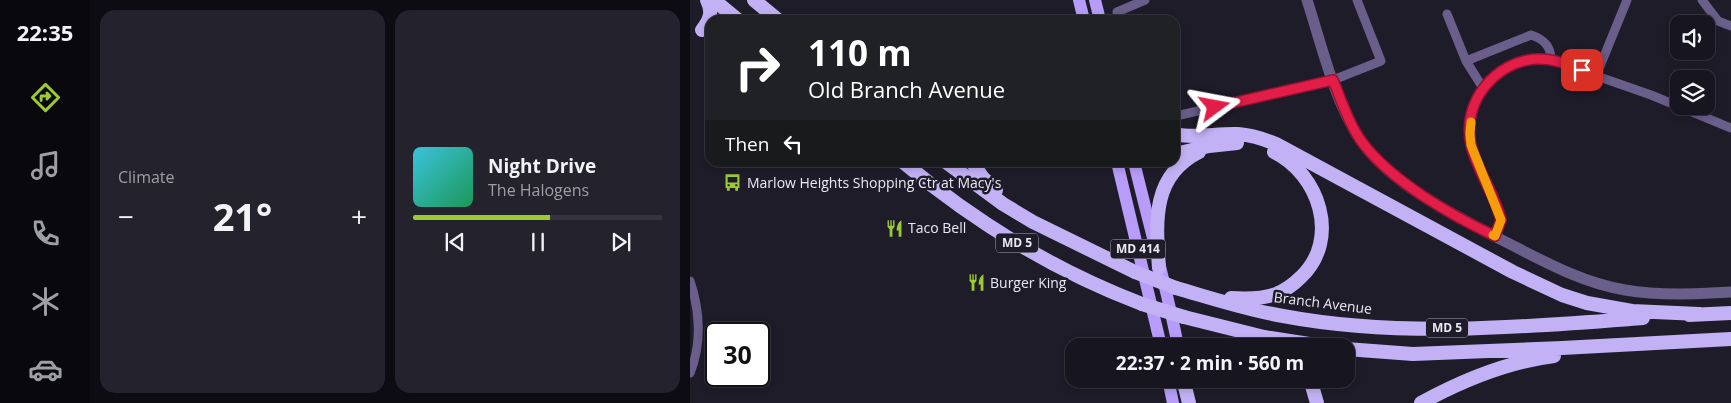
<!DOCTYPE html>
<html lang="en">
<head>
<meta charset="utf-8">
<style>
	:root { --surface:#171520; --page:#24222d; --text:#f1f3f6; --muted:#9e9fa5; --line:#36343e; --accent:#9cca31 }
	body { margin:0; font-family:"Open Sans",sans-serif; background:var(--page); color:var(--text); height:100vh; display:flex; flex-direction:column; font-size:19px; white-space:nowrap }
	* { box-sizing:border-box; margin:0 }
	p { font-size:16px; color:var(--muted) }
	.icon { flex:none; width:28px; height:28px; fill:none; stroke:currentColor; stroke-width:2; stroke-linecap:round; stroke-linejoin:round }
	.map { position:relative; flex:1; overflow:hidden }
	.sheet { display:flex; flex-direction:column; gap:10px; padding:10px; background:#0d0c12; width:600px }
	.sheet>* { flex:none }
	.guide { position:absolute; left:15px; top:15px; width:475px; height:152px; border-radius:15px; box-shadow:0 2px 8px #0003,0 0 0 1px var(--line); background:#202124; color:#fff; overflow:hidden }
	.fabs { position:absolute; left:980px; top:15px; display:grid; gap:10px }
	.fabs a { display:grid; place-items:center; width:45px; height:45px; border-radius:10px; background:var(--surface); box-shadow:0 2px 8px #0003,0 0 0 1px var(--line); font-size:25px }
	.speed { position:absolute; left:15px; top:322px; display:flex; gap:10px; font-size:25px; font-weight:700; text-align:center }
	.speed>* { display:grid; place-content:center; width:65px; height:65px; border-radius:50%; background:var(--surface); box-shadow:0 2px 8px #0003,0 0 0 1px var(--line); line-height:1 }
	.speed .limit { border:2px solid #111; border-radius:8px; background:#fff; color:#111 }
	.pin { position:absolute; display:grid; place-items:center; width:42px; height:42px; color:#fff; margin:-21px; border-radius:10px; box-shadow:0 2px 8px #0006 }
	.me { position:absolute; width:55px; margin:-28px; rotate:77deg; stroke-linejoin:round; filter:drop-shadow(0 0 4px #0008) }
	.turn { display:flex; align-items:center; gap:18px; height:105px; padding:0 20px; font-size:22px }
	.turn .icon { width:65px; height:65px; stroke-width:2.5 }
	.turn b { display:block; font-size:35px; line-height:42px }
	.then { display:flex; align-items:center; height:48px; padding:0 20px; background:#0003; gap:10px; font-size:19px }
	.big { font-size:38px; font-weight:700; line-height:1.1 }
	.sheet .card { flex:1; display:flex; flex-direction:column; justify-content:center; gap:8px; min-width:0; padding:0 18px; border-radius:15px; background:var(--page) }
	.song { display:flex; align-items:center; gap:15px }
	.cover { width:60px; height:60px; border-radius:8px; background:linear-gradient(135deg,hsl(190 70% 55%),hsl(150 70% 35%)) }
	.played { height:5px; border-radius:2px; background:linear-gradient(90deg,var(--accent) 55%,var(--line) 55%) }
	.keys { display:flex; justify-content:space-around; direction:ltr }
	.heat { display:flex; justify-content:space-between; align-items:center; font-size:28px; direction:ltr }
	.sheet .tiles { flex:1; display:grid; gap:10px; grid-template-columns:repeat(2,1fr) }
	.trip { position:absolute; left:375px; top:338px; width:290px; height:50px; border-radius:15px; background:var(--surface); box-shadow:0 2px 8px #0003,0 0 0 1px var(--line); font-weight:700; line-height:50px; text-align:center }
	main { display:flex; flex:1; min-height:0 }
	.tabs { display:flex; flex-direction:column; width:90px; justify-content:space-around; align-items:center; background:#09080d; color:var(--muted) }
	.tabs .icon { width:35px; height:35px }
	.tabs .active { color:var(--accent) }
	.tabs b { font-size:22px; color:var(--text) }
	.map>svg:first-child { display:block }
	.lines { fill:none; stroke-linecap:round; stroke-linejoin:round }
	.minor { stroke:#6a5e8a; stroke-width:9 }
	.tertiary { stroke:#6a5e8a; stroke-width:11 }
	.primary { stroke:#b79df9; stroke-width:12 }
	.trunk { stroke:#c3b1f5; stroke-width:14 }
	.trunk-bridge { stroke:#c3b1f5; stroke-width:14 }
	.route-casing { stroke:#92132f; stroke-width:12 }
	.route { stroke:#e11d48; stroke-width:9 }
	.slow { stroke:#f59e0b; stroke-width:9 }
	.labels { text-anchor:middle; stroke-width:5; stroke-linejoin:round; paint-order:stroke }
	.shield { fill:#1f1c2a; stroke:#adaab6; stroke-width:1 }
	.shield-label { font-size:12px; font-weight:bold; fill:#eae7f2 }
	.poi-label { font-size:14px; fill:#eae7f2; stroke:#1f1c2a; text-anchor:start }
	.street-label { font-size:14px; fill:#eae7f2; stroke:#1f1c2a }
</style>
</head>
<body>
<main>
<nav class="tabs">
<b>22:35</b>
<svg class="icon active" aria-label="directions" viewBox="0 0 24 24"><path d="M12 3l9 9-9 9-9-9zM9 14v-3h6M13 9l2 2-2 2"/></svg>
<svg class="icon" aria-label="music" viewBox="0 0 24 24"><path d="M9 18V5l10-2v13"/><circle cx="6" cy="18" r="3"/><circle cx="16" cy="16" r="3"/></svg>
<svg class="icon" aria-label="phone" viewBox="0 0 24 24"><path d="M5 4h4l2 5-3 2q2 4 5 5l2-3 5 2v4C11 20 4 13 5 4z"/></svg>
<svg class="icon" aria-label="climate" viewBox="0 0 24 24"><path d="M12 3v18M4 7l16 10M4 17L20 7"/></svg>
<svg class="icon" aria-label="car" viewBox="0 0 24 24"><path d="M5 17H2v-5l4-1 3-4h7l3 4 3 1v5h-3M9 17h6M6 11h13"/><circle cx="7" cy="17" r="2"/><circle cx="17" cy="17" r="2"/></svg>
</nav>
<section class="sheet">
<div class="tiles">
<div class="card"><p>Climate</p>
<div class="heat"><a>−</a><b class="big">21°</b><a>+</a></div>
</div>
<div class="card">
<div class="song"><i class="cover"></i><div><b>Night Drive</b><p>The Halogens</p></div></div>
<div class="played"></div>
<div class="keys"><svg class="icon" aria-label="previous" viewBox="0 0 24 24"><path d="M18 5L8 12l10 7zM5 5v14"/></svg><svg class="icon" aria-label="pause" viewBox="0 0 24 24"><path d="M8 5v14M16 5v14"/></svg><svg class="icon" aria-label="next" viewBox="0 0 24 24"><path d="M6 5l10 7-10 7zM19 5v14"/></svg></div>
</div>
</div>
</section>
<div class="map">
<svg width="1041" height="403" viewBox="0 0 1041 403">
	<rect width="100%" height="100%" fill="#1f1c2a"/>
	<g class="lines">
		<path class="minor" d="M1012,0L1028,21L1041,26
			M427,12L455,0
			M757,14L776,61L793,88
			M776,61L841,35C854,39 861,46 861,60
			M906,76L937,0
			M486,116L643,80L691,61L667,0
			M805,236L811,220L781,145C775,93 809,56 861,60L961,95L1041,128
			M0,281C10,310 12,344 0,373"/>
		<path class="tertiary" d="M617,0C632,46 644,101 671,141C700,183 762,214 806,237C848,258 888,282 935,290C970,296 1006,294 1041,292"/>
		<path class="primary" d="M389,0L394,20
			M405,0L410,20
			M427,162L471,346
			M444,162C459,224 476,285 488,346
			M478,379L483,403"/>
		<path class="trunk" d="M24,0L48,20
			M64,0L88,20
			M12,30C20,20 23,12 17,0
			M485,134C506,139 526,133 548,134C561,135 574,139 586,144L823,272L872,295L897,303L942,311L1009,314
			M485,154L519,146L547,143
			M213,162C285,222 365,271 452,304
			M256,162L313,204L343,222L445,272
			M282,162L293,178L306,190
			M469,268C466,223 461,176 509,152
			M486,288C521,298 557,310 593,316C710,338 835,327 953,318
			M541,298C556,299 572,299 586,294C596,290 604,284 611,277C651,239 629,174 584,152
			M999,315L1041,313
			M494,317L574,337L632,346
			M656,349L723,354L872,348L1041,339
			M620,379L627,403
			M495,387L499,403
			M731,403C773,380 816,362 864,356"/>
		<path class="trunk-bridge" d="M445,272L486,288
			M452,304L494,317"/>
	</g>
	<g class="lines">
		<defs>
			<path id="route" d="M525,107L643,80C652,102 659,124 672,142C701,181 762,216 805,236L811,220C805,194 787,171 781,145C771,103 805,61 847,59C863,58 877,65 892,70"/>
		</defs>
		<use href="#route" class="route-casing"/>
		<use href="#route" class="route"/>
		<path class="slow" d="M781,122L780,134L781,145L811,220L805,236L803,235"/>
	</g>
	<defs>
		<symbol id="bus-bare" viewBox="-9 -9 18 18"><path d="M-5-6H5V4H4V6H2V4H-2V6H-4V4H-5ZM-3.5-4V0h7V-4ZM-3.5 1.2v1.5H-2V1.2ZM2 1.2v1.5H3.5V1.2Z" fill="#9cca31" stroke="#1f1c2a" stroke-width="2.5" paint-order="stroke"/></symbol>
		<symbol id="restaurant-bare" viewBox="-9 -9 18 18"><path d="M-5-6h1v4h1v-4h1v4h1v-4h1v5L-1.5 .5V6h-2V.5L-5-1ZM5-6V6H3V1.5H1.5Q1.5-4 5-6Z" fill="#9cca31" stroke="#1f1c2a" stroke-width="2.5" paint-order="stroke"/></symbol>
	</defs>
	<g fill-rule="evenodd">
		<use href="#bus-bare" x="30" y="170" width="25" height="25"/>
		<use href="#restaurant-bare" x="192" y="216" width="25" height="25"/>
		<use href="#restaurant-bare" x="274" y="270" width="25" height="25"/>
	</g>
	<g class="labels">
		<g class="shield">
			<rect x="306" y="233.5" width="42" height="19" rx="4"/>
			<rect x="420.5" y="239.5" width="55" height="19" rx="4"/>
			<rect x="736" y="318.5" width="42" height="19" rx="4"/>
		</g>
		<g class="shield-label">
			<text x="327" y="247">MD 5</text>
			<text x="448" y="253">MD 414</text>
			<text x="757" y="332">MD 5</text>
		</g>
		<g class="poi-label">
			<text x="57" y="188">Marlow Heights Shopping Ctr at Macy's</text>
			<text x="218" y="233">Taco Bell</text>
			<text x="300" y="288">Burger King</text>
		</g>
		<g class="street-label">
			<text transform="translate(633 303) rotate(7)" y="5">Branch Avenue</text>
		</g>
	</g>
</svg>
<div class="fabs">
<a><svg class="icon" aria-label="sound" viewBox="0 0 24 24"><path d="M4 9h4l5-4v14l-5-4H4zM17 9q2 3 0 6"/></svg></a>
<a><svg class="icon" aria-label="layers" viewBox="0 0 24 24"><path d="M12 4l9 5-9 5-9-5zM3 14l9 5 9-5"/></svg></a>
</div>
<div class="speed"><div class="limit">30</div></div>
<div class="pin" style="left:892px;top:70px;background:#d93025"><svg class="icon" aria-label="arrive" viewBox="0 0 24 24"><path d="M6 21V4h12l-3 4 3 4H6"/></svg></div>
<svg class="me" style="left:525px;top:107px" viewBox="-20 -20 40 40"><path d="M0-17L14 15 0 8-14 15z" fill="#e11d48" stroke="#fff" stroke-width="4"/></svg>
<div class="trip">22:37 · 2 min · 560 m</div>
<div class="guide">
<div class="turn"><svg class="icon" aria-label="right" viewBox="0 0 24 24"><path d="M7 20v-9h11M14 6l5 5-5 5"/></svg><div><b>110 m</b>Old Branch Avenue</div></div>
<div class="then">Then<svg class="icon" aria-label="left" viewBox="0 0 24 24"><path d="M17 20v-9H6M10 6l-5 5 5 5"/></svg></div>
</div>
</div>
</main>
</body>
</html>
